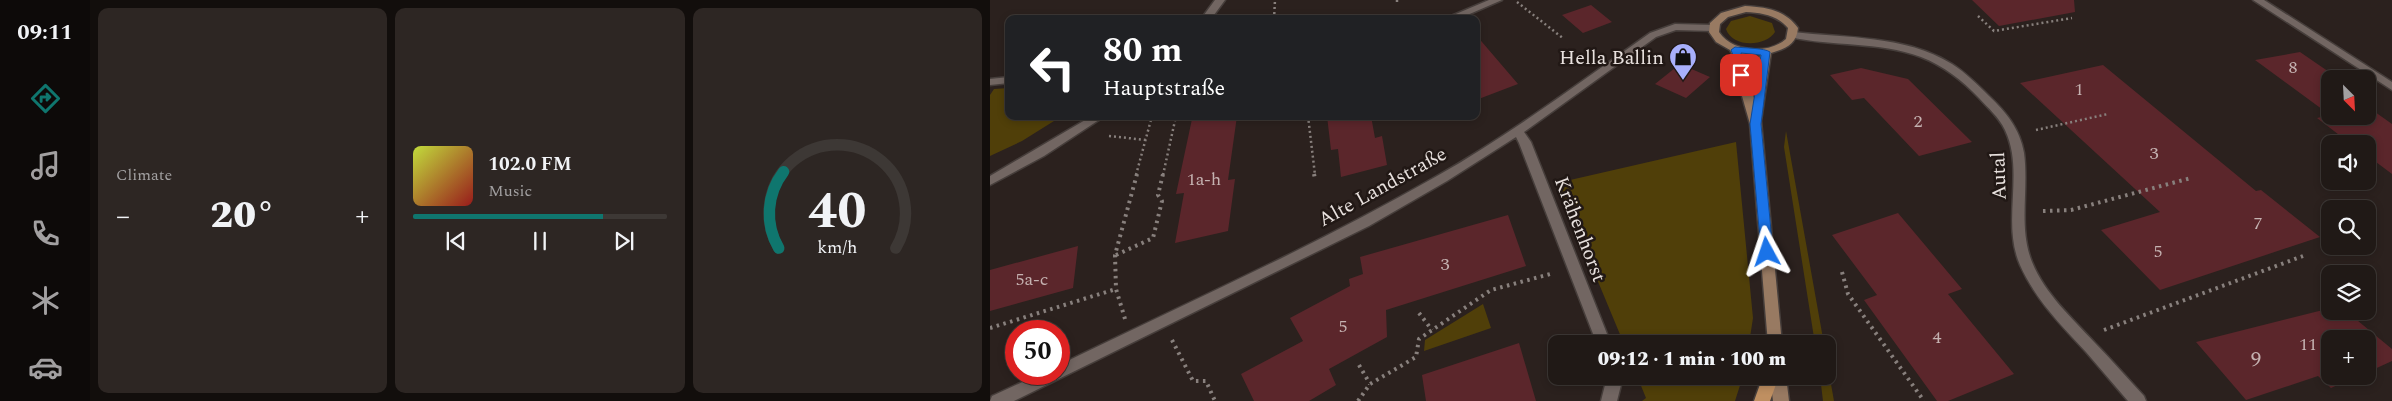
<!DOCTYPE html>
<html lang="en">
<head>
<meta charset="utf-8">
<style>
	:root { --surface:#201916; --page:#2d2623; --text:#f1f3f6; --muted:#a2a0a1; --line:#3d3835; --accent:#0f766e }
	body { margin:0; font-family:Spectral,serif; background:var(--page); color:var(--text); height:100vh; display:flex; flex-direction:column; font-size:19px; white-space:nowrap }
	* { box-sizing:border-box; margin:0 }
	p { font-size:16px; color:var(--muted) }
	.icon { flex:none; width:28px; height:28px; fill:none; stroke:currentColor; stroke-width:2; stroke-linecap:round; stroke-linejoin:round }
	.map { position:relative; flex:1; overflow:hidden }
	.panel { display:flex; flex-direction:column; gap:8px; padding:8px; background:#120e0c; width:900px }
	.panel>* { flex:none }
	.hud { position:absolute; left:15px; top:15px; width:475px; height:105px; border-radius:10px; box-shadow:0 2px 8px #0003,0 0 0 1px var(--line); background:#202124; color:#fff; overflow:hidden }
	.needle { width:32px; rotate:156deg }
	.controls { position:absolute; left:1331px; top:70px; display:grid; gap:10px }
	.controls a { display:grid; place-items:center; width:55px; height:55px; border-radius:10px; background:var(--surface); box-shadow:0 2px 8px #0003,0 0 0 1px var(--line); font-size:25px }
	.speed { position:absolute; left:15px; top:320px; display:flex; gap:10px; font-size:25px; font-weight:700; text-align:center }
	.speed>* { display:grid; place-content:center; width:65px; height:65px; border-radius:50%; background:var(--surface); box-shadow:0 2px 8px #0003,0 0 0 1px var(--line); line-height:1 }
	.speed .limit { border:8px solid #d22; background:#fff; color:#111 }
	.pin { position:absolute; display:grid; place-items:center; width:42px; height:42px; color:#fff; margin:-21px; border-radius:10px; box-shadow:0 2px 8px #0006 }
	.me { position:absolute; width:55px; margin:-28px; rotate:355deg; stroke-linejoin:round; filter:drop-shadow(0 0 4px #0008) }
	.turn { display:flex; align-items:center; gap:18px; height:105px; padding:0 15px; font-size:22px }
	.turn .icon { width:65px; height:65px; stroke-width:2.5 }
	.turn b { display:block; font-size:35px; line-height:42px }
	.big { font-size:38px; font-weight:800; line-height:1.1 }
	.panel .widget { flex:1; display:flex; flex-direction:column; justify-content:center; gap:8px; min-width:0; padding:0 18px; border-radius:10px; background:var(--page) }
	.panel .dial { align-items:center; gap:0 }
	.dial svg { height:130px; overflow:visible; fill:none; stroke:var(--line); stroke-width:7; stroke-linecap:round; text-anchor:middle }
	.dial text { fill:var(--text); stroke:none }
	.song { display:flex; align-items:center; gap:15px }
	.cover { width:60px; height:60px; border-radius:8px; background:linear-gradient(135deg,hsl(70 70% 55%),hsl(0 70% 35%)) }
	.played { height:5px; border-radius:2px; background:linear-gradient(90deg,var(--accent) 75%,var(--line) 75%) }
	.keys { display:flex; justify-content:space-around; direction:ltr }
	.heat { display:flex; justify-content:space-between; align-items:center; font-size:28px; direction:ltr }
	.panel .tiles { flex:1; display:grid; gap:8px; grid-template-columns:repeat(3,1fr) }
	.trip { position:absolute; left:558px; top:335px; width:288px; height:50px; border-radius:10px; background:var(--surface); box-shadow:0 2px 8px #0003,0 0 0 1px var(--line); font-weight:800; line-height:50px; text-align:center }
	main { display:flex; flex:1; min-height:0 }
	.menu { display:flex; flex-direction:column; width:90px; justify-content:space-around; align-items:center; background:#0d0a09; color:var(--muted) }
	.menu .icon { width:35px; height:35px }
	.menu .selected { color:var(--accent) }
	.menu b { font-size:22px; color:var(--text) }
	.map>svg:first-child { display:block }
	.green { fill:#503f09 }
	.building { fill:#5b262b }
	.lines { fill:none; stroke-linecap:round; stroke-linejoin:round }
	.street-casing { stroke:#463e3b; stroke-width:3 }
	.secondary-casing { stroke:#463e3b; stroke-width:3 }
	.primary-casing { stroke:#463e3b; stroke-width:3 }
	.path-far1 { stroke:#88807d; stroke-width:2.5; stroke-dasharray:2 3; stroke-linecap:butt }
	.path { stroke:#88807d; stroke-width:4; stroke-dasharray:2.5 4.5; stroke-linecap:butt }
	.street { fill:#726662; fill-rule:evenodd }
	.secondary { fill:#987a62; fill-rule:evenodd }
	.primary { fill:#bf8f61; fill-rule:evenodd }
	.route { fill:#1a73e8; stroke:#114b97 }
	.labels { text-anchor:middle; stroke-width:5; stroke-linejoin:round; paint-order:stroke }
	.number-label { font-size:18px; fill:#c5b2b1 }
	.poi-label { font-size:20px; fill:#e8e1de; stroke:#211815; text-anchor:end }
	.street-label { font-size:20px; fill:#e8e1de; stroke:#211815 }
	.near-number-label { font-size:21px; fill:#c5b2b1 }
</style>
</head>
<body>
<main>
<nav class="menu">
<b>09:11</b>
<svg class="icon selected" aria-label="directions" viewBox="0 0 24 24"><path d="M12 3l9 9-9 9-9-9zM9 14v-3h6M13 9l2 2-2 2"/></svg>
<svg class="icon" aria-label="music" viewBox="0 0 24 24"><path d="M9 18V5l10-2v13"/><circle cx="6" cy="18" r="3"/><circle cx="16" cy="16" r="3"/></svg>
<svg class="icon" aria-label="phone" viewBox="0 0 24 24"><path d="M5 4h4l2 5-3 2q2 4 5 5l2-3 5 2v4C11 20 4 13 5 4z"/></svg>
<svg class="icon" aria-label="climate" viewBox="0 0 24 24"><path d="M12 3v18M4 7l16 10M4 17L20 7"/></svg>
<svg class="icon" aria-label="car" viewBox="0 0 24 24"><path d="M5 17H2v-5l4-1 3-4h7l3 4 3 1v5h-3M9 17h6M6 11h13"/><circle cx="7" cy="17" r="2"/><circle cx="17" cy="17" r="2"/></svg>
</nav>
<section class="panel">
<div class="tiles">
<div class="widget"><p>Climate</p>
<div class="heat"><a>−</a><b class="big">20°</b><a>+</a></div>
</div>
<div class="widget">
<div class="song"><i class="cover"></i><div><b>102.0 FM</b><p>Music</p></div></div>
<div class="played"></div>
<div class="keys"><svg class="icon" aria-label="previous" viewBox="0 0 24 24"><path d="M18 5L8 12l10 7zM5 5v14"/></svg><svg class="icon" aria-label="pause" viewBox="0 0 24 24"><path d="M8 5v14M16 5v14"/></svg><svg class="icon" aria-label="next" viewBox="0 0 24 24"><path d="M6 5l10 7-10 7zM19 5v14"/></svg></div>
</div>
<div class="widget dial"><svg viewBox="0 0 100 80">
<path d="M14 69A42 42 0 1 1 86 69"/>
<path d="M14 69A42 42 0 0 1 17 22" stroke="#0f766e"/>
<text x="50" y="56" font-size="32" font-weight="700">40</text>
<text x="50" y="72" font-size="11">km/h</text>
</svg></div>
</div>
</section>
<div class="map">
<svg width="1402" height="401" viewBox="0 0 1402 401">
	<rect width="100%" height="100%" fill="#2b211e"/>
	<path class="green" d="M760,16L782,23L785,32C776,47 742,48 736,29L741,21Z
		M19,88V116H72L32,141L0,156V95L4,89Z
		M796,131L834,344H825L794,147Z
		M746,142L763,318L759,344H634L567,183Z
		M493,304L501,328L434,351L435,340Z
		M836,356L844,401H833L830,376H836Z
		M647,376H753L745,401H652L656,398Z"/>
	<path class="building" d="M982,0H1084L1085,12L1009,26Z
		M601,5L622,22L593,33L572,15Z
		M486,35L528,84L486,100Z
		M1310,52L1342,74L1333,76L1340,81V115L1265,60Z
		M690,64L720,77L696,98L665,84Z
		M1113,65L1266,191L1271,190L1330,237L1170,290L1111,230L1170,212L1030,83Z
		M871,68L918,79L982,142L929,156L874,98L862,100L840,75Z
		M1378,107L1402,124V174L1378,156V144H1361L1327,118L1340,115L1378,116Z
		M219,116H247L238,180L245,179L238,231L185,243L194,193L186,194L202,119Z
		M337,116H381L385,138L392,136L397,165L351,177L348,149L341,150Z
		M908,213L972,289L958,294L1024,374L958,401H947L874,300L887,295L842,235Z
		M518,215L536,266L396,310L397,337L339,369L346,385L319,401H264L251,374L313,341L300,318L360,286L359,279L373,274L370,257Z
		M88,246L83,288L0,311V270Z
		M1329,311H1356L1402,349V361L1378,372V339H1340V376H1367L1341,388L1328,376L1256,400L1206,342Z
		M529,343L546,401H436L432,375Z"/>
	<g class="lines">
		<defs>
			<path id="street" d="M225,0H235L221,19H211Z
				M499,0H512L468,19H454Z
				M1263,0H1274L1402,82V90Z
				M685,24L723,25L728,28L723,31L686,30L666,37L534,132L541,142L621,344H607L529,143L526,137L457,181L379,226L24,401H0L2,396L50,374H69V365C195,304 325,246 447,176C521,134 590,82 660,33Z
				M803,32C855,38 915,35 962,64C976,73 987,84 999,96C1016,112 1030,129 1034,153C1039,190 1028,227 1042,262C1055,294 1082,318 1105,343C1122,360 1137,378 1154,396L1156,401H1138C1124,385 1110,368 1096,352C1071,325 1045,299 1030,265C1011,222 1035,172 1015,130C1009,117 998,108 989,98C972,80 954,66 931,57C888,41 843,47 800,37V33Z
				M19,77V83L0,85V79Z
				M102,116H115L54,156L0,185V176Z
				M615,376H631L632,381L627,401H611L616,381Z"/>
			<path id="secondary" d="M755,6C776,7 795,10 808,28C807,44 795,49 781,53L771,121L792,344H778L760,124L746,75L745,60L740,50L726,42L719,32L720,23L731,13ZM756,12C772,13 787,15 798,28L796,39C778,55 742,52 729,32L730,24L738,17ZM752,54L770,55L764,98Z
				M780,376H796L799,401H783Z"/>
			<path id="primary" d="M773,376H789L780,401H764Z"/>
		</defs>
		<use href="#street" class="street-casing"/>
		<use href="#secondary" class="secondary-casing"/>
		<use href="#primary" class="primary-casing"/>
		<path class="path-far1" d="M407,0V3
			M527,2L574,39
			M988,16L1004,31L1082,18
			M284,19L285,0
			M318,116L325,175
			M1046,130L1118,114
			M119,136L156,140
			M146,175L162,116
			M173,175L186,116"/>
		<path class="path" d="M324,174L325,179
			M1053,211L1081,210L1201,178
			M126,255L163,238L172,201L168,195L173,174
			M852,272L858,294L934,401
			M429,313L442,330
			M135,319L126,289L125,255L147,174
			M0,328L126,289
			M1114,330L1313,256
			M182,340L203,381H216L225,401
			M369,365L380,384
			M368,401L380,384L426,357L429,339L501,290L564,273"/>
		<use href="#street" class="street"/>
		<use href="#secondary" class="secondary"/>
		<use href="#primary" class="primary"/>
	</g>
	<path class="route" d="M745,47C754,48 775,48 780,52L771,124L783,252L777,257L771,252L760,124L771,55L751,53L756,75L748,77L745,60L741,50Z"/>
	<defs>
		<symbol id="shop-pin" viewBox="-11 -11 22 30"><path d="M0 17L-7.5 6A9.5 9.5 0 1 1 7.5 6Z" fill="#a8b0fc" stroke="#211815"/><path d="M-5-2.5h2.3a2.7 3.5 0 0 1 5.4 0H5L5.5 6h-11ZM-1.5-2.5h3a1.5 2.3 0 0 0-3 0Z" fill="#111"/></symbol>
	</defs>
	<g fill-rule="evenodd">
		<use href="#shop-pin" x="677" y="41" width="32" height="43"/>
	</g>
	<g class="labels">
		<g class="number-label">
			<text x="1303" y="73">8</text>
			<text x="1089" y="95">1</text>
			<text x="928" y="127">2</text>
			<text x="1164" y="159">3</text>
			<text x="214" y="185">1a-h</text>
			<text x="1268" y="229">7</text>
			<text x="1168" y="257">5</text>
			<text x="455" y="270">3</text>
			<text x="42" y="285">5a-c</text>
			<text x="353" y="332">5</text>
			<text x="947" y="343">4</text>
			<text x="1318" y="350">11</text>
		</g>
		<g class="poi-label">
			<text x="674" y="64">Hella Ballin</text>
		</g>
		<g class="street-label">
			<text transform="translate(1008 176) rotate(-92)" y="7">Autal</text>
			<text transform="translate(392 186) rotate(-29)" y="7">Alte Landstraße</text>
			<text transform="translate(591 229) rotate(69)" y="7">Krähenhorst</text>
		</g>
		<g class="near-number-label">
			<text x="1266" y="366">9</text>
		</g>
	</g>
</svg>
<div class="controls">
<a><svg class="needle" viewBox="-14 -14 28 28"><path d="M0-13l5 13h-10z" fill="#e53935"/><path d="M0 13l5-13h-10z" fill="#a2a0a1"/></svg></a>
<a><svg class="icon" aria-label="sound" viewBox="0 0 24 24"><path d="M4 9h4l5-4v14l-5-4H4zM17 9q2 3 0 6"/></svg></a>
<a><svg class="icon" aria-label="search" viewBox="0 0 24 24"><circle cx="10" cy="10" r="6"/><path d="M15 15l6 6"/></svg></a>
<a><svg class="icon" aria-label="layers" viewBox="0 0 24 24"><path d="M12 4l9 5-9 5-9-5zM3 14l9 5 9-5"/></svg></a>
<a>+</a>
</div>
<div class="speed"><div class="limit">50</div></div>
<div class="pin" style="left:751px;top:75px;background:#d93025"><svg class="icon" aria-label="arrive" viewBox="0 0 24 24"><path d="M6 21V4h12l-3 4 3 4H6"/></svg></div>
<svg class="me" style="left:777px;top:252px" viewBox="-20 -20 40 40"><path d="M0-17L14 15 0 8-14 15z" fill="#1a73e8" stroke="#fff" stroke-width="4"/></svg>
<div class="trip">09:12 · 1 min · 100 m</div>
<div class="hud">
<div class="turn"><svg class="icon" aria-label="left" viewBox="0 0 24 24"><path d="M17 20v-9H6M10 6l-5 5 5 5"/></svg><div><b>80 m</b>Hauptstraße</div></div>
</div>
</div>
</main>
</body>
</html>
